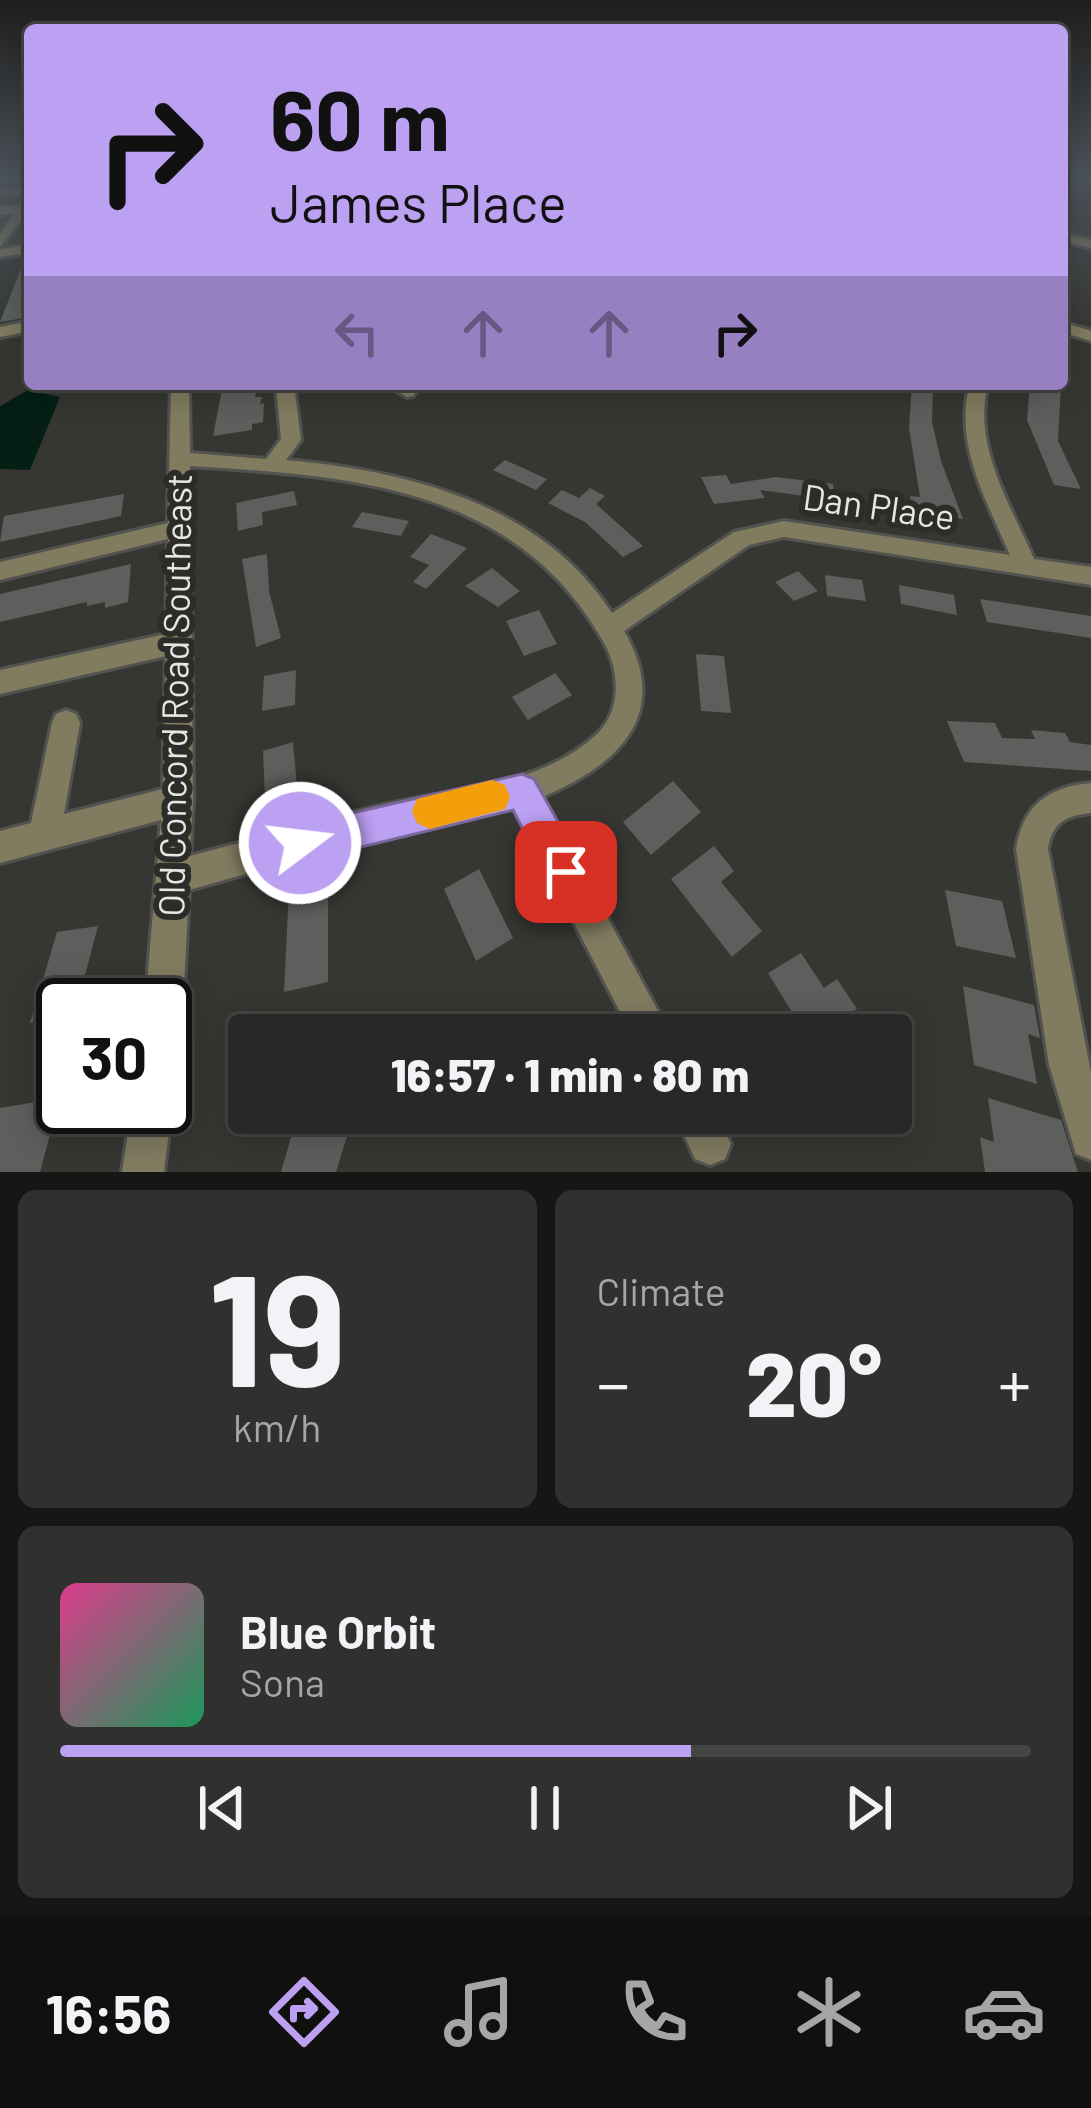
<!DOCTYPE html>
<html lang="en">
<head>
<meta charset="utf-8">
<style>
	:root { --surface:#282926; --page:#30312e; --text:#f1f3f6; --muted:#a5a6a7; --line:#444543; --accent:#bca0f2 }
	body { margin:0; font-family:Barlow,sans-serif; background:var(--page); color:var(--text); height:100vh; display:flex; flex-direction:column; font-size:45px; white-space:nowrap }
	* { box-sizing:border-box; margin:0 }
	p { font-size:39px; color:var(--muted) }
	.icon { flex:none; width:66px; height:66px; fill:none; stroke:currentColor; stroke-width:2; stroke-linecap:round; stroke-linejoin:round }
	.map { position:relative; height:1172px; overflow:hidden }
	.details { display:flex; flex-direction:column; gap:18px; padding:18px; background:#161715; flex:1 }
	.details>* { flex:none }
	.guide { position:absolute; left:24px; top:24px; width:1044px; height:366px; border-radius:12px; box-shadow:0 6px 30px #0003,0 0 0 3px var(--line); background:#bca0f2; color:#111; overflow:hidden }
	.speed { position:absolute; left:36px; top:978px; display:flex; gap:24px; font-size:60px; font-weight:700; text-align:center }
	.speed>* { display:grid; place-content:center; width:156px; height:156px; border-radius:50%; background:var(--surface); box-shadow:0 6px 30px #0003,0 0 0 3px var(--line); line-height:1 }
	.speed .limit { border:6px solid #111; border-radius:18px; background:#fff; color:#111 }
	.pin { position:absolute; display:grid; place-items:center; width:102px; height:102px; color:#fff; margin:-51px; border-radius:24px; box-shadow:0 6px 18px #0006 }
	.me { position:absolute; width:132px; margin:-66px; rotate:75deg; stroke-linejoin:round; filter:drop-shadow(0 0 9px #0008) }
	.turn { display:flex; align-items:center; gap:42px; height:252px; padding:0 48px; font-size:54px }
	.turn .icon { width:156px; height:156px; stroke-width:2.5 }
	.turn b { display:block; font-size:84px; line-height:102px }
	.lanes { display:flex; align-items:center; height:114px; padding:0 48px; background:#0003; justify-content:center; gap:60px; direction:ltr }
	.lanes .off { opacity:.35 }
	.big { font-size:90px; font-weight:800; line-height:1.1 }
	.details .widget { flex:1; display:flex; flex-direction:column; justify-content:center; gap:18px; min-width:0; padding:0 42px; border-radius:18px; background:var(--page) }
	.details .dial { align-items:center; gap:0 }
	.dial b { font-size:156px; line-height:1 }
	.song { display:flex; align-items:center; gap:36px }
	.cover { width:144px; height:144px; border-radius:18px; background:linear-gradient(135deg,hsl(330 70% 55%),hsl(150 70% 35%)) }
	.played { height:12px; border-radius:6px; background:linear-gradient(90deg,var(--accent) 65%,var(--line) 65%) }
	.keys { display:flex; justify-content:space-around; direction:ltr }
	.heat { display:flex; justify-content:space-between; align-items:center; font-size:66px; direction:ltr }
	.details .tiles { flex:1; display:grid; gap:18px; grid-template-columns:1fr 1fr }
	.widget:last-child { grid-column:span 2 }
	.trip { position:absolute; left:228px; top:1014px; width:684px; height:120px; border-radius:12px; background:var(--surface); box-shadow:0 6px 30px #0003,0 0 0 3px var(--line); font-weight:800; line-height:120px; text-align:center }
	.menu { display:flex; height:192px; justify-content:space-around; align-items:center; background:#10100f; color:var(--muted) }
	.menu .icon { width:84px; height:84px }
	.menu .on { color:var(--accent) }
	.menu b { font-size:54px; color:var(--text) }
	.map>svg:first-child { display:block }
	.built { fill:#3e4137 }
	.water { fill:#051f15 }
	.building { fill:#5c5f5b }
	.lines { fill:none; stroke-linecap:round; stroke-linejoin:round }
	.minor-casing { stroke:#52534f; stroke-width:6 }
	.minor { fill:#817c60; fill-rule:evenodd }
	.route { fill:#bca0f2; stroke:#7a689d; stroke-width:3 }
	.slow { fill:#f59e0b }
	.labels { text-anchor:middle; stroke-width:12; stroke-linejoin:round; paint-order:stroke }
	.street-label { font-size:36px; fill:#e6e7e4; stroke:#2c2d29 }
</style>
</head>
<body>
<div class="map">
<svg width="1091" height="1172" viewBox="0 0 1091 1172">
	<rect width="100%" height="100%" fill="#363733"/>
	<path class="built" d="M0,175H30V249L0,252Z"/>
	<path class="water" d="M28,390L60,397L30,470L0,469V406Z"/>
	<path class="building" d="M25,258H30V317L0,322Z
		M223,384H258L255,397H262L260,404L264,403L263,422L252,424V430L213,436Z
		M912,384L933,387L932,422L941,461L963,519L913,511L910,496L920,497L909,428Z
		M1030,384H1061L1058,441L1081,489L1054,485L1027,420Z
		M505,460L547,479L536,490L493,470Z
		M726,475L731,484L776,477L833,484L835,500L760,490L765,498L714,504L701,477Z
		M590,488L605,496L596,504L643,546L623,557L585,522L548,503L562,490L579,498Z
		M294,491L297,505L262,512L263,525L238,531L236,503Z
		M124,494L121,516L0,542L4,516Z
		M362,512L409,521L401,536L352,527Z
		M431,534L467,548L426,589L413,582L429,565L410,557Z
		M267,554L269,591L281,638L256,647L242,559Z
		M131,564L128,602L105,608V602L87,606V602L0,622V594Z
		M492,568L520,591L498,607L465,586Z
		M798,571L818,591L794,601L775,582Z
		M825,575L862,580L866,601L827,596Z
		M899,585L954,595L957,615L901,604Z
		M980,599L1091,616V638L987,622Z
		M539,610L557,644L524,656L506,621Z
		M696,654L724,656L731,713L701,711Z
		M296,670L295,705L262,711L264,676Z
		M555,673L572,695L528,720L512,697Z
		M947,721L995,723L1002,738L1035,739L1031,730L1065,733L1070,742L1091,745V771L964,762Z
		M293,742L297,787L265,796L263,751Z
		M673,781L701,812L651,855L623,822Z
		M714,846L734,871L721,882L762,931L732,957L671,879Z
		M479,869L513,938L476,961L444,889Z
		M328,880V982L284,992L289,888Z
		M945,890L1002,901L1016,958L956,946Z
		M98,926L77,1005H63V1017L30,1023L57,932Z
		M801,953L824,988L837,979L857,1009L842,1018L853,1035H806L768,973Z
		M963,986L1034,1005L1040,1038L1028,1034L1037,1084L974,1065Z
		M60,1098L40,1172H0V1108Z
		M988,1098L1061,1120L1078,1172H985L980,1137L994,1142Z
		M298,1113H354L336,1172H281Z"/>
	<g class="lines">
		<defs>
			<path id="minor" d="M30,188V194L0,195V189Z
				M24,205L30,209L0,247V234L15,213L0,215V207Z
				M1062,233L1091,240V248L1062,241Z
				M30,245V253L0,257V249Z
				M30,321V331L0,337V327Z
				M1062,322L1091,331V341L1062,332Z
				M171,384H189L190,453L266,459L281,439L276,384H294L301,440L286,460C409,471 541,504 612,613L734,532L784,521L1010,555C987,501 953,444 970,384H988C972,445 1010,504 1034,559L1091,567V585L784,537L749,545L624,631C673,715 617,766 542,797L671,1035H632L514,807L359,842L189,890L183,1005L177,1018L165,1023V1005H145L161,820L0,863V831L31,823L52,723L56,714L66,710L76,714L80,723L64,814L163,789L166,656L0,694V670L166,634L168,539L0,580V562L168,523ZM190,466C351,476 515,486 603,641C620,670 622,710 597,734C540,787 455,788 384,805C319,820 255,839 190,856L193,800Z
				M403,384H421L413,396L407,397L398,392Z
				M1091,783V813C1066,816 1052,822 1048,849L1091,1073V1160L1076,1154L1049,1065L1016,849C1023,805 1048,787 1091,783Z
				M165,1092L172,1107L164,1172H122L132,1107H165Z
				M674,1113H716L731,1144L725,1159L710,1165L695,1159Z"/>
		</defs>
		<use href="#minor" class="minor-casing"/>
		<use href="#minor" class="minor"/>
	</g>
	<linearGradient id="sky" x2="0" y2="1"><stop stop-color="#1e1e1c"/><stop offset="0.52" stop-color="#4c535b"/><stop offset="1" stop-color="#4c535b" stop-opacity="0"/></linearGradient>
	<rect width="1091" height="339" fill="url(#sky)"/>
	<path class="route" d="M522,774L534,779L579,859L584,872L579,886L566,891L552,886L513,810L300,862L287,856L282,843L287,830L300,825Z"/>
	<path class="slow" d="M492,780L505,785L510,797L505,809L430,829L417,823L412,811L417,799Z"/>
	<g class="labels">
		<g class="street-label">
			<text transform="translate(879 507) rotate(8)" y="13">Dan Place</text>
			<text transform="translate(175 695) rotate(-89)" y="13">Old Concord Road Southeast</text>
		</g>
	</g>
</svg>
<div class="speed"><div class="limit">30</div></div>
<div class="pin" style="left:566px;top:872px;background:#d93025"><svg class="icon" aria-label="arrive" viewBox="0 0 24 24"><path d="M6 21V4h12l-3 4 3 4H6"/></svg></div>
<svg class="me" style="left:300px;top:843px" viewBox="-20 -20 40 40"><circle r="17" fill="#bca0f2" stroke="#fff" stroke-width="3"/><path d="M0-11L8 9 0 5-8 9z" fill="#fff"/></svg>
<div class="trip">16:57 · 1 min · 80 m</div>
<div class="guide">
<div class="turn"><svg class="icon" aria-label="right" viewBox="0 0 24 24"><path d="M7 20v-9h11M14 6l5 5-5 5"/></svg><div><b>60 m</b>James Place</div></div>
<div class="lanes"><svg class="icon off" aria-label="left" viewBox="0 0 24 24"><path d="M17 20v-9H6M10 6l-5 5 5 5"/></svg><svg class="icon off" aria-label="ahead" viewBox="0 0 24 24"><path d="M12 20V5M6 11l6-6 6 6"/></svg><svg class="icon off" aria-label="ahead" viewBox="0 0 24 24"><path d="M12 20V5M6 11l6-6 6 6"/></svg><svg class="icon" aria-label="right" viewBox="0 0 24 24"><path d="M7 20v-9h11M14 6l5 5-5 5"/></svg></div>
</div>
</div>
<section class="details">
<div class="tiles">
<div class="widget dial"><b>19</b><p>km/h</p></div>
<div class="widget"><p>Climate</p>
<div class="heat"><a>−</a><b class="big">20°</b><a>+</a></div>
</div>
<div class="widget">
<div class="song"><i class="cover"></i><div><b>Blue Orbit</b><p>Sona</p></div></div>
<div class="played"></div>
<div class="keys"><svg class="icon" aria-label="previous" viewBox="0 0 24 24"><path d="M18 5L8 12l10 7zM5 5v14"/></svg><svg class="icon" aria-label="pause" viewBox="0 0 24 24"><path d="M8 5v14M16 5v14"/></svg><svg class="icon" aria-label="next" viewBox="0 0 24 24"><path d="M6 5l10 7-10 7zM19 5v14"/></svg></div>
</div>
</div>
</section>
<nav class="menu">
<b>16:56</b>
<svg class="icon on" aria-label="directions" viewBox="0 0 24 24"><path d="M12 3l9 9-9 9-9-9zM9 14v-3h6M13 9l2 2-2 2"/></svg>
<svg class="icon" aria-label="music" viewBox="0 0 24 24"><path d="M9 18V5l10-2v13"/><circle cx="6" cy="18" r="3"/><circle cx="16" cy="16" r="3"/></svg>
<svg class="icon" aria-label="phone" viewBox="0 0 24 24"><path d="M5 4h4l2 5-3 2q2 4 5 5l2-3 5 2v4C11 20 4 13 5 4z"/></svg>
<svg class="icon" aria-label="climate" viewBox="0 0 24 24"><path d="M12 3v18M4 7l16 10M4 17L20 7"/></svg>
<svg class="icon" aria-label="car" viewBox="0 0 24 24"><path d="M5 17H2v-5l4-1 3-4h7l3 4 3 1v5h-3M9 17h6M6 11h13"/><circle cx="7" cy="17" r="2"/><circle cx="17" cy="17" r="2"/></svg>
</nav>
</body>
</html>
